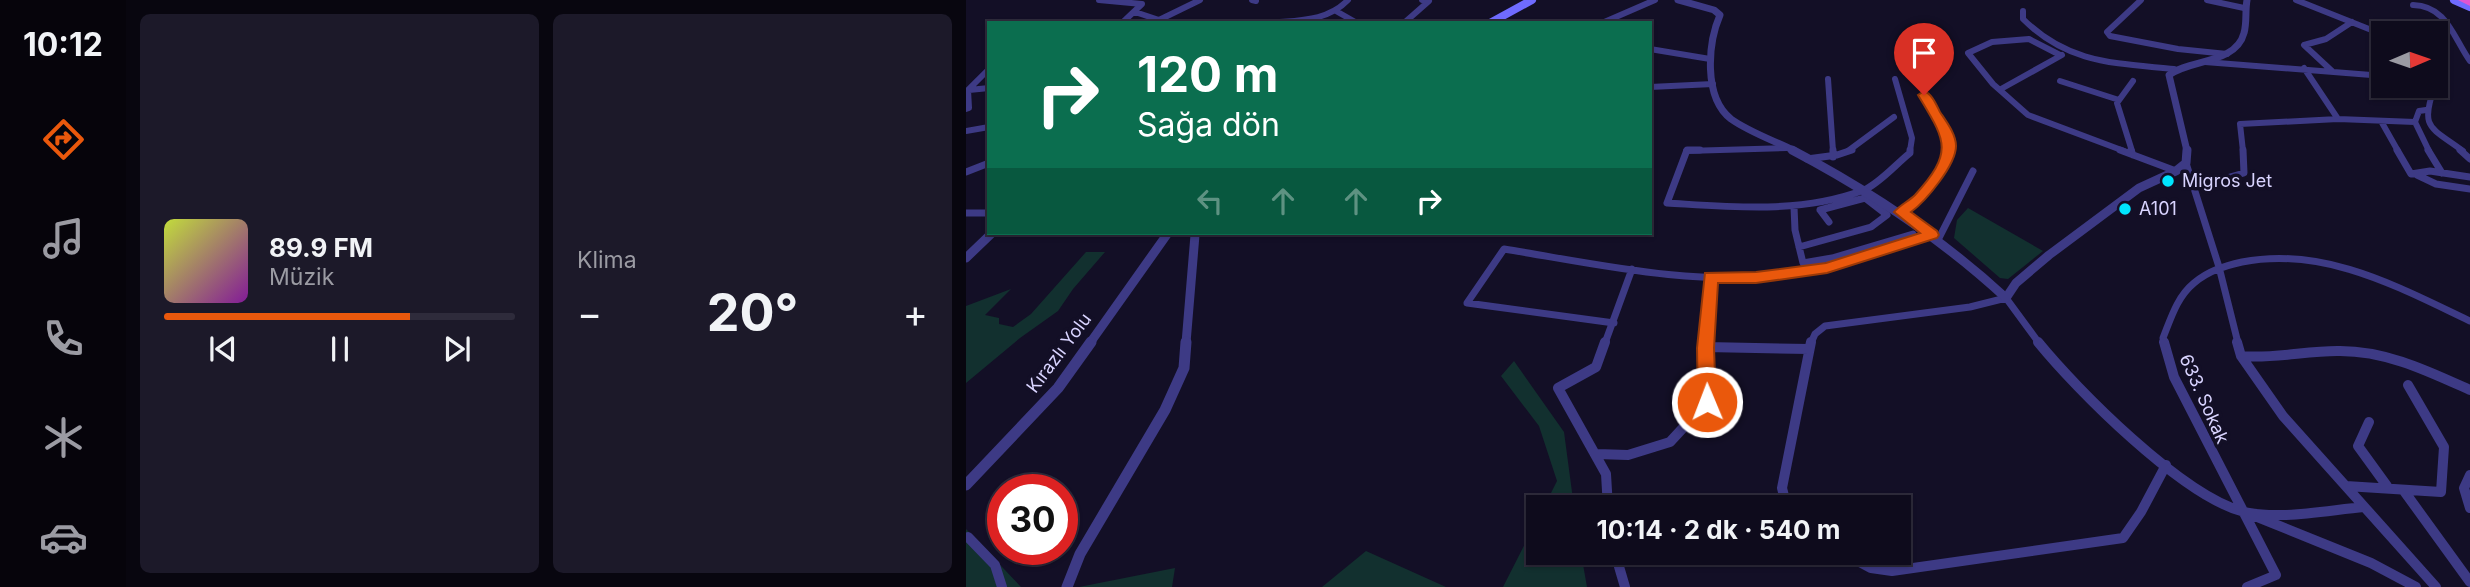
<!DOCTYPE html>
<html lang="tr">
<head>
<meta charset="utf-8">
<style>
	:root { --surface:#0e0b1c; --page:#1c1929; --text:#f1f3f6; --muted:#9b9ba3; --line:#2e2b3b; --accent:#ea580c }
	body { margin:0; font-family:Inter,sans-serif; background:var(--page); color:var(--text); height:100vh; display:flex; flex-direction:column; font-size:26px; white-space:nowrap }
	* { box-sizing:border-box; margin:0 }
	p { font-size:23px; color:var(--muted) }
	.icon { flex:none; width:38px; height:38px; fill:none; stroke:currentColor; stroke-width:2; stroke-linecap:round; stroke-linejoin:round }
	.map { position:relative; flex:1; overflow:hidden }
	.panel { display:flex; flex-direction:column; gap:14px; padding:14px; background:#08060f; width:840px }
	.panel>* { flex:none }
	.top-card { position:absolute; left:21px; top:21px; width:665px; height:214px; border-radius:0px; box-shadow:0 2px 5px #0004,0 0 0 2px var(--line); background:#0b6e4f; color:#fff; overflow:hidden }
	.needle { width:46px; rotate:88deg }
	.fabs { position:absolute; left:1405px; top:21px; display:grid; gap:14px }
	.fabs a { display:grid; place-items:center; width:77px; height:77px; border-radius:0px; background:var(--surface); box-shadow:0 2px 5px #0004,0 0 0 2px var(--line); font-size:35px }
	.speed { position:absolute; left:21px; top:474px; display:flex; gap:14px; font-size:35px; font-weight:700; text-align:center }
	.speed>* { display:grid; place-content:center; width:91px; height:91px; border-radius:50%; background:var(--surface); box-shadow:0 2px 5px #0004,0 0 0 2px var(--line); line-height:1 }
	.speed .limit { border:10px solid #d22; background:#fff; color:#111 }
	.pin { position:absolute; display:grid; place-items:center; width:60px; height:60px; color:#fff; margin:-72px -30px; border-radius:50% 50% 50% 0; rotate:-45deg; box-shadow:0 0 7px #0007 }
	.pin .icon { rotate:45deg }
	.me { position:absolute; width:77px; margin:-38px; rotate:359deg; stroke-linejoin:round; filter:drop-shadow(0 0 5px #0008) }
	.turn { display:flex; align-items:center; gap:24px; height:147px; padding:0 35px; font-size:32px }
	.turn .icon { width:91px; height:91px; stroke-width:2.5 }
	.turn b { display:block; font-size:49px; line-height:60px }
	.lanes { display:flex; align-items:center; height:66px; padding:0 35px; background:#0003; justify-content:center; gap:35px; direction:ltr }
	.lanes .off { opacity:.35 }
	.big { font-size:52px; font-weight:700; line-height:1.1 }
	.panel .card { flex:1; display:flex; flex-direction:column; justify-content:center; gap:10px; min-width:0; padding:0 24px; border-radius:10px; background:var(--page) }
	.song { display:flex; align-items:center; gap:21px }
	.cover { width:84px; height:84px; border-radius:10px; background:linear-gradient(135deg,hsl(70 70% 55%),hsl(290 70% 35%)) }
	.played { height:7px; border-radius:4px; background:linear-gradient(90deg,var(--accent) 70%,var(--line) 70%) }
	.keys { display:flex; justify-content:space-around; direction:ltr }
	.heat { display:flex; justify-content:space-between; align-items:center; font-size:38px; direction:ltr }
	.panel .tiles { flex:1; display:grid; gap:14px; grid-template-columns:repeat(2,1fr) }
	.trip { position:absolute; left:560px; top:495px; width:385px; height:70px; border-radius:0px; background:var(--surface); box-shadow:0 2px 5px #0004,0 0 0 2px var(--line); font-weight:700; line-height:70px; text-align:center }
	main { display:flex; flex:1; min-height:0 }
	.tabs { display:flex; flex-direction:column; width:126px; justify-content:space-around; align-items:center; background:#06040b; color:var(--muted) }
	.tabs .icon { width:49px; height:49px }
	.tabs .selected { color:var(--accent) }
	.tabs b { font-size:32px; color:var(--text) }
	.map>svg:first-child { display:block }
	.green { fill:#12302f }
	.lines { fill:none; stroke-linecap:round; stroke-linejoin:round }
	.minor-far2 { stroke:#3d3a85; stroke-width:6 }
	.minor-far1 { stroke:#3d3a85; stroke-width:7 }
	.minor { stroke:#3d3a85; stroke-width:10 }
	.tertiary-far2 { stroke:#3d3a85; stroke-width:7 }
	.tertiary-far1 { stroke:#3d3a85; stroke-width:9 }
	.tertiary { stroke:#3d3a85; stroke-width:11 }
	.secondary { stroke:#6f6bff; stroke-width:8 }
	.trunk { fill:#e055d1; fill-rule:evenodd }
	.route { fill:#ea580c; stroke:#983908; stroke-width:2 }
	.poi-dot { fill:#00e5ff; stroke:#130f26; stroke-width:2.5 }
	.labels { text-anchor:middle; stroke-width:7; stroke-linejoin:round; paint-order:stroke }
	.poi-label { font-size:18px; fill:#d9d4ff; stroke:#130f26; text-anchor:start }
	.street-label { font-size:18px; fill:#d9d4ff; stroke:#130f26 }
</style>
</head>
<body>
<main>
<nav class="tabs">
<b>10:12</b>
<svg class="icon selected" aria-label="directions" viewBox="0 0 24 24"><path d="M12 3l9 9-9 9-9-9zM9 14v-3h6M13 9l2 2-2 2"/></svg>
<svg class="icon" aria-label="music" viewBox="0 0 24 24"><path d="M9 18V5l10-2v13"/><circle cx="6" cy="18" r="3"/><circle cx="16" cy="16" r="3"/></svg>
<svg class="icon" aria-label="phone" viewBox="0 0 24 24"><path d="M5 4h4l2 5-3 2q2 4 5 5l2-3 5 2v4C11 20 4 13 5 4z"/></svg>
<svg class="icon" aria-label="climate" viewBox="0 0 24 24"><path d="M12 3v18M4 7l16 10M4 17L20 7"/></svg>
<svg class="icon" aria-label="car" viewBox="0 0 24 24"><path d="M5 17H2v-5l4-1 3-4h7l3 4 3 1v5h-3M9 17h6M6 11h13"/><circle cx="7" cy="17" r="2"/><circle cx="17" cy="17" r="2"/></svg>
</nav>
<section class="panel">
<div class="tiles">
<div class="card">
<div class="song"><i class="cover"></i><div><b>89.9 FM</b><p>Müzik</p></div></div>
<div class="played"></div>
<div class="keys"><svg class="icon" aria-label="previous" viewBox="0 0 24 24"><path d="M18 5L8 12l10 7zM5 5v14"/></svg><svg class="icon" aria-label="pause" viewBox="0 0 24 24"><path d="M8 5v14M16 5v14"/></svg><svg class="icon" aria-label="next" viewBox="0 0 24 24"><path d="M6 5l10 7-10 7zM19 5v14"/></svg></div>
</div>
<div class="card"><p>Klima</p>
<div class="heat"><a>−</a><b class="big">20°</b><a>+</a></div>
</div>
</div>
</section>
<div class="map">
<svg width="1504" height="587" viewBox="0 0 1504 587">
	<rect width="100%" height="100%" fill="#130f26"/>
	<path class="green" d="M1002,208L1077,251L1042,279L1034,278L988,238L991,220Z
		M120,252H139L107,289L92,311L54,338L0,383V306L45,289L19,315L33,318V324L47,327L65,314Z
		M548,361L598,432L608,507H578L591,481L573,426L535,376Z
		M572,518V553H615L621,587H537Z
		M0,529L55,587H0Z
		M400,551L480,587H356Z
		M209,568L206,587H112H113Z"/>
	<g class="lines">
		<path class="minor-far2" d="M133,0L176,4L156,23
			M286,0L290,1
			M1175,0L1141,32L1144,36L1212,49L1261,54
			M1241,0L1278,8
			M1330,0L1418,35
			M1447,5C1481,6 1487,37 1504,61
			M370,11L391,23
			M1057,11V19C1102,64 1149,63 1208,69
			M169,12L196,21
			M193,20L234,0
			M303,23C331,20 361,22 382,0
			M438,23L463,1L456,0
			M636,23L689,0
			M684,49L744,59
			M1094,55L1063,39L1026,42L1002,53L1027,84L1062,115L1158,151
			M1239,62L1418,76
			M1338,68L1372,119
			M1366,71L1338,45L1360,39L1386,22
			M862,79L867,151
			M929,79L946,138L944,151
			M1094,81L1153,100
			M1469,86C1453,129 1465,127 1497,151
			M684,87L747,84
			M1035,89L1096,55
			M3,90L23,88
			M958,95L980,130L983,151
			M0,109L3,108L2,90L23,69
			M1460,110L1453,111L1449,122L1463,151
			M1415,121L1432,151
			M0,131L23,127
			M720,151L821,148
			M882,151L928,117
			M1166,151L1151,103L1167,81
			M1277,151L1274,124L1372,119L1449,122"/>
		<path class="minor-far1" d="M734,150H721L701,203C768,207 834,214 898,190C914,183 930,164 944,153V150
			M867,150V157
			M1154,150L1210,171
			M1165,150L1167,155
			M1431,150L1445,174L1464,171L1504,177
			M1462,150L1476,173
			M1494,150L1504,159
			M841,159L871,155L886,150
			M1220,163L1253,267L1272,343
			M0,172L23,163
			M1451,175L1470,184L1504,189
			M1226,177L1257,179L1278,173L1277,150
			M828,207L829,230L837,263L866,258L947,234
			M935,212C955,196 977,175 984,150
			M0,213H23
			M972,240L1007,171
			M833,247L905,227L921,215L899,198L854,210L863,222
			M648,323L501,303L538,249C631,264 725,286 820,275C870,269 918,251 965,235
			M639,343L666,269
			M740,343L744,277
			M845,343L849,334L859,326L1004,307L1040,298L1073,343
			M1199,343L1197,338C1205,318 1211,297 1228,283C1242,271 1258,266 1276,262C1359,246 1432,287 1504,321"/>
		<path class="minor" d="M639,342L630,367L592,388L640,474L642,508
			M1072,342C1112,391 1215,494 1275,511C1310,521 1362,510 1398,507
			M1198,342L1208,377L1310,575L1281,587
			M1271,342L1275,356C1308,359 1339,351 1371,351C1419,350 1462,371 1504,390
			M740,347L843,349
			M1275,356L1317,416L1470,587
			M1403,422L1392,446L1421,486
			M631,454L662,455L704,442L741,402L740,342
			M1504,475L1498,488L1504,508
			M1380,486L1475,492L1478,447L1442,385
			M1438,491L1504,582
			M821,508L816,488L845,342
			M1284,514L1405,563L1450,587
			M2,537L29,565L36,587
			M649,553L659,587
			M877,553L905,568L926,571L1157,538L1175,512L1200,465"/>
		<path class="tertiary-far2" d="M712,0L748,10L754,15C742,43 737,97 765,119C783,132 809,141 829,151
			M1221,151L1203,75C1224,59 1270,64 1278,33C1281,23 1279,11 1281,0"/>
		<path class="tertiary-far1" d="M826,150C904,191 975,238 1040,298L1050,283L1083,255L1173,188L1210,171L1220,163L1221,150
			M0,258L26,233
			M124,343L202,233
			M220,343L229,235L226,233"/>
		<path class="tertiary" d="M0,485L92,388L125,342
			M101,587L114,554L199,410L218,368L220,342"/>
		<path class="secondary" d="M1488,0L1504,7
			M524,23L566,0"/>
		<path class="trunk" d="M1492,0H1504V6Z"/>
	</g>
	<path class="route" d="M958,91C966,94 970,104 974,112C980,121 990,134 990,146C990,165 960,201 945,212L971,231L973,235L971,238L861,273L790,283H752L748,348L750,402L747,407L741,410L735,407L732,402L731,348L739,273L790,272L860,263L954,233L928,212C934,205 943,201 949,195C989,151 979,140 952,95Z"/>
	<g class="poi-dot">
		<circle cx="1202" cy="181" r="7"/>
		<circle cx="1159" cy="209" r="7"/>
	</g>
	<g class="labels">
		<g class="poi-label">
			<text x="1216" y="187">Migros Jet</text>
			<text x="1173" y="215">A101</text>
		</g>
		<g class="street-label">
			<text transform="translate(93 353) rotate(-53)" y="6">Kırazlı Yolu</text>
			<text transform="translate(1238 399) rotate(66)" y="6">633. Sokak</text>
		</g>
	</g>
</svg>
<div class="fabs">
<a><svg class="needle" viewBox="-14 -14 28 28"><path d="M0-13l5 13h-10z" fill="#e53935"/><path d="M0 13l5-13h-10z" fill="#9b9ba3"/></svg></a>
</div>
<div class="speed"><div class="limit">30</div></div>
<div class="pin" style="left:958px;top:95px;background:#d93025"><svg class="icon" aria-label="arrive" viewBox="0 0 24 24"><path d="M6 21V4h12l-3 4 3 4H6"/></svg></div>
<svg class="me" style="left:741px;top:402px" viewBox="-20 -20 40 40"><circle r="17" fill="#ea580c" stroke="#fff" stroke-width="3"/><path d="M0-11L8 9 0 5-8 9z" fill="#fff"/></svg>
<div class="trip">10:14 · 2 dk · 540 m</div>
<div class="top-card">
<div class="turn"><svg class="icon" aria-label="right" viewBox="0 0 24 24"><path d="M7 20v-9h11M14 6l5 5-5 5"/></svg><div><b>120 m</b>Sağa dön</div></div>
<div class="lanes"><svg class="icon off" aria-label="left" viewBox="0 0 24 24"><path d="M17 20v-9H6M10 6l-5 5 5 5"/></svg><svg class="icon off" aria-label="ahead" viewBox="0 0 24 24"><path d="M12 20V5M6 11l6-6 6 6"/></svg><svg class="icon off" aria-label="ahead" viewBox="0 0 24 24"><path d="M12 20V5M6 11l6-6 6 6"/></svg><svg class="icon" aria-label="right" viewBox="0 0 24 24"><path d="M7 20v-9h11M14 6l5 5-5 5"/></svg></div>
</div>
</div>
</main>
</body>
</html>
